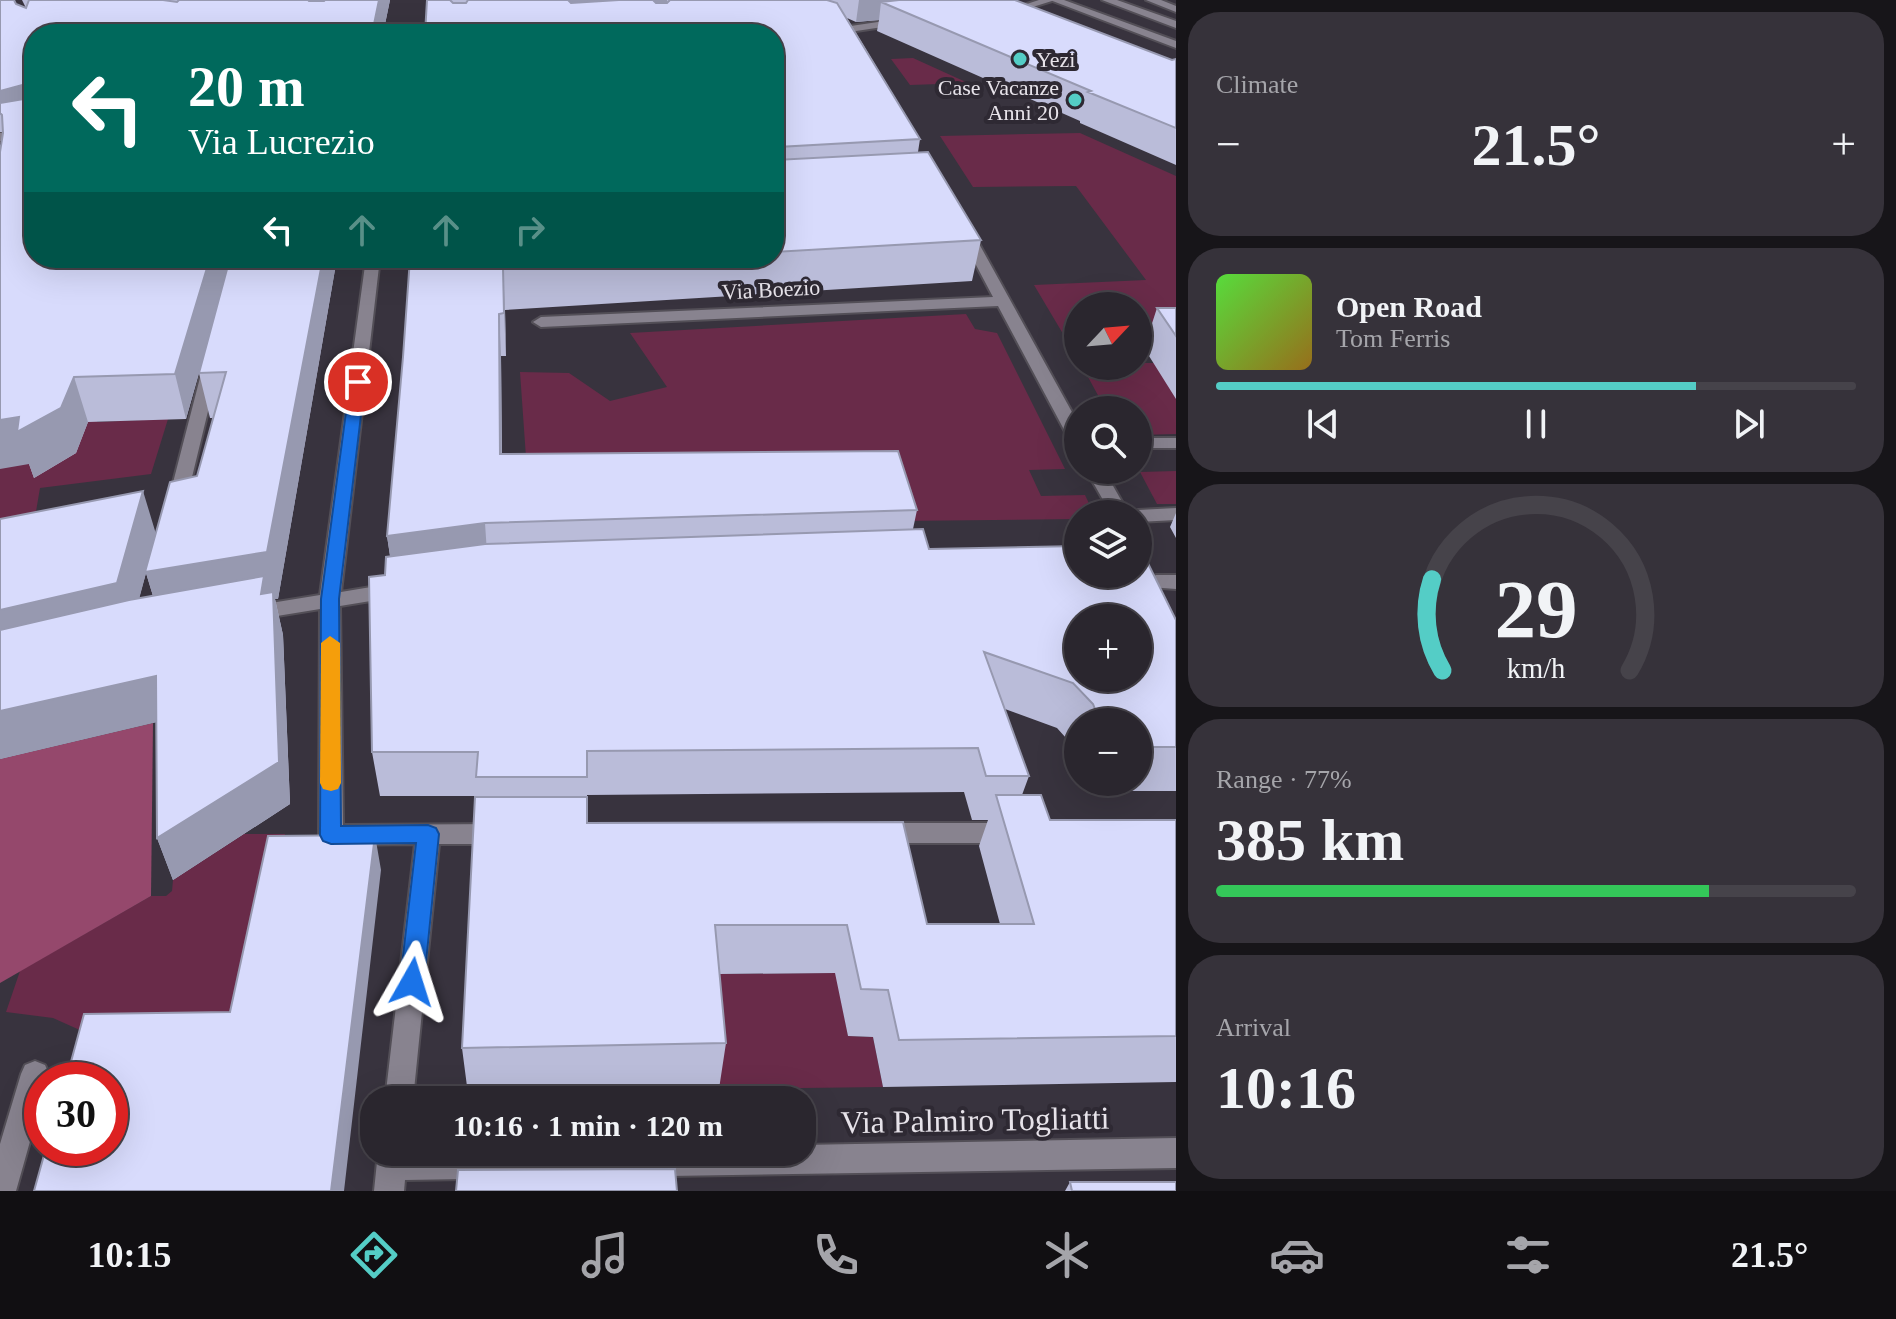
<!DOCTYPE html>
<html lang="en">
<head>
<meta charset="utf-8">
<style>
	:root { --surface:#2a262e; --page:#36323a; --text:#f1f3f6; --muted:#a5a5aa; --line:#46434a; --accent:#54cdc6 }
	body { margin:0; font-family:"Times New Roman",serif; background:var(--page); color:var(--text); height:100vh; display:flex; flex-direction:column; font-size:30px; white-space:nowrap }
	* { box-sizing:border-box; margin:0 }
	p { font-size:26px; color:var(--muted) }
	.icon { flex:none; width:44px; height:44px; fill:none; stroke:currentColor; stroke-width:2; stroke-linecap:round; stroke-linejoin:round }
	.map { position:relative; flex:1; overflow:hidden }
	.sheet { display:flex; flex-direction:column; gap:12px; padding:12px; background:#171519; width:720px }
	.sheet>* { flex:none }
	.guide { position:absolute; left:24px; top:24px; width:760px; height:244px; border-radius:32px; box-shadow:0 8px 32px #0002,0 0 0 2px var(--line); background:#00695c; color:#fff; overflow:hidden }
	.needle { width:52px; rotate:64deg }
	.fabs { position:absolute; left:1064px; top:292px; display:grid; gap:16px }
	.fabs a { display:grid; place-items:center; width:88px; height:88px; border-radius:50%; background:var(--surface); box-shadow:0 8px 32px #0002,0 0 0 2px var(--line); font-size:40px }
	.speed { position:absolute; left:24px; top:1062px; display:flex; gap:16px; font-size:40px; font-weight:700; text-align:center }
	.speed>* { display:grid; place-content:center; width:104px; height:104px; border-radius:50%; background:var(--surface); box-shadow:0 8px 32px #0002,0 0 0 2px var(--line); line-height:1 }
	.speed .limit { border:12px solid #d22; background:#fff; color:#111 }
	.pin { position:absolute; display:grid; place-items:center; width:68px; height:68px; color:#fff; margin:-34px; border:4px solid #fff; border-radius:50%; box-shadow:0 2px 8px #0007 }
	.me { position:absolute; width:88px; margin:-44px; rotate:6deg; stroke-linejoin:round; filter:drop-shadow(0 0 6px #0008) }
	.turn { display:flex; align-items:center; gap:28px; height:168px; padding:0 32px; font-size:36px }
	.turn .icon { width:104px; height:104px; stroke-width:2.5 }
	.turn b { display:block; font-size:56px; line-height:68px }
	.lanes { display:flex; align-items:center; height:76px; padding:0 32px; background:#0003; justify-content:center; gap:40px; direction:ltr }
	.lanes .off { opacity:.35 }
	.big { font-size:60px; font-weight:700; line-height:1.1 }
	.sheet .widget { flex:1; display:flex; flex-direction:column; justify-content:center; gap:12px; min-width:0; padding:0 28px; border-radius:32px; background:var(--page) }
	.sheet .dial { align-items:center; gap:0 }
	.dial svg { height:208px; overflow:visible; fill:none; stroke:var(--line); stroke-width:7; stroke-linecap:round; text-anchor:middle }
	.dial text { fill:var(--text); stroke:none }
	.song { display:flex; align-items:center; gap:24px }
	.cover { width:96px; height:96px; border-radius:12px; background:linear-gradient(135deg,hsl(110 70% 55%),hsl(40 70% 35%)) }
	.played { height:8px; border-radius:4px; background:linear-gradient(90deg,var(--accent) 75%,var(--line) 75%) }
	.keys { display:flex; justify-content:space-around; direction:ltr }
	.heat { display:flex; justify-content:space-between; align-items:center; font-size:44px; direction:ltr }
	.charge { height:12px; border-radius:6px; background:linear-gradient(90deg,#34c759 77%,var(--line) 0) }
	.trip { position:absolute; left:360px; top:1086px; width:456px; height:80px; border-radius:32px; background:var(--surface); box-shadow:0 8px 32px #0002,0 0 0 2px var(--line); font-weight:700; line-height:80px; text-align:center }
	.tabs { display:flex; height:128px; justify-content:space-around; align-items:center; background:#110f12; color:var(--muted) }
	.tabs .icon { width:56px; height:56px }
	.tabs .active { color:var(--accent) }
	.tabs b { font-size:36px; color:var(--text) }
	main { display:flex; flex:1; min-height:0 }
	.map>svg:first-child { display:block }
	.green { fill:#692b49 }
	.forest { fill:#95486c }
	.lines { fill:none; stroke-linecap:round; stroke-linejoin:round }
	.lane-casing { stroke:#534f57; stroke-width:4 }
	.street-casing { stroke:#534f57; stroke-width:4 }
	.secondary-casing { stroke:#534f57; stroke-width:4 }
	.lane { fill:#88838f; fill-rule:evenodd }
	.street { fill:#88838f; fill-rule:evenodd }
	.secondary { fill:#88838f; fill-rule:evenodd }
	.wall { fill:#babcd9; fill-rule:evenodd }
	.shaded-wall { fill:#9799b0 }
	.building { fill:#d8dbfc; stroke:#9799b0; stroke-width:2; fill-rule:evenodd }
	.route { fill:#1a73e8; stroke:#114b97; stroke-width:2 }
	.slow { fill:#f59e0b }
	.poi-dot { fill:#54cdc6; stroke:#2e2933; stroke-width:3 }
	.labels { text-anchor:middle; stroke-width:8; stroke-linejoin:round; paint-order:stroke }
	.far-poi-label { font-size:22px; fill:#e7e3ea; stroke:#2e2933; text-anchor:start }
	.far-street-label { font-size:22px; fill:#e7e3ea; stroke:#2e2933 }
	.near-street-label { font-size:32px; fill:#e7e3ea; stroke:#2e2933 }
</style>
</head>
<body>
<main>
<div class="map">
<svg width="1176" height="1191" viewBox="0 0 1176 1191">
	<rect width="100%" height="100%" fill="#38333e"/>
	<path class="green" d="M913,58L968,83L910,85L891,59Z
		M1080,133L1176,176V347L1138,348V306H1078V348L1072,349L1034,285L1146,280L1076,186L973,187L940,136Z
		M966,314L975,329L997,333L1065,469L1029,470L1041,496L1085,495L1094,514H1078V519L897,521L529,500L520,372L569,373L610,401L667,387L630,333Z
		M1138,363H1176V434L1138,435V410H1106L1082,366H1138Z
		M97,413V422L168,419L151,474L40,488L31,541L0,546V464Z
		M1176,471V504H1157L1140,472Z
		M244,834H285L243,1046L82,1031L53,1018L6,1012L20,971L151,896H166L172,891L173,880Z
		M836,973L848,1036L873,1037L883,1087L719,1089L711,974Z"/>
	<path class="forest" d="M153,723L151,896L0,983V759Z"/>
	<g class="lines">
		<defs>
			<path id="lane" d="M1102,0H1117L1176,21V28Z
				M1146,0H1161L1176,6V12Z
				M1138,438H1176V448H1138Z
				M1176,508V520L1138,522V514H1130L1138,510Z
				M1156,575H1176V589L1149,587L1146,582Z"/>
			<path id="street" d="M1039,0H1055L1004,16L999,13Z
				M905,18L910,21L909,23L843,33L821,24L826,21L844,27Z
				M34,126V134L0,141V133Z
				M965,227L972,231L1078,423V444L1069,439L998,306L541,327L533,322L541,317L993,297L958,231Z
				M366,258H380L341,592L395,583L405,590L395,597L340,606L343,825L499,824L507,827L511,834L507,841L499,844H439L413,1100H385L415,844L331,845L323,842L319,835L320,609L253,620L243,613L253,606L320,595Z
				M210,365L218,370L185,506L176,512L167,506L202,370Z
				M1086,470H1104L1129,514H1111Z
				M879,823H1011L1019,826L1023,833L1019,840L1011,843H879L871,840L867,833L871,826Z
				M35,1061L45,1065L49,1074L47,1080H42V1099L16,1191H0V1144L21,1074L25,1065Z
				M1176,1138V1168L405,1180L404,1191H374L378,1152H802V1145Z"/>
			<path id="secondary" d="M1050,0H1064L1176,41V48Z"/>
		</defs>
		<use href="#lane" class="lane-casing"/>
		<use href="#street" class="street-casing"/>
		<use href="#secondary" class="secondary-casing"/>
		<use href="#lane" class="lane"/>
		<use href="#street" class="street"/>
		<use href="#secondary" class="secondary"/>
	</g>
	<path class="wall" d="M0,0L26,8L22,0H390L383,34L34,258H337L278,599H275L283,635L290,804L173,880L157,838L156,722L0,759L156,533L197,476L213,418H210L199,373L186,419L88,422L76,453L34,478L29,464L3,134L2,132H0ZM146,573L153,596L139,598Z
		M427,0H1015L1172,60L1176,59V165L1080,123V121L877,31L879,20L856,22L847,18L920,139L918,152L981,240L972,281L505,310L506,356H501L502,454L917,510L913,529L929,549L1176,620V791H1091L1088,782H1138V722H1078V756L1075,748L1057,728L1005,709L1029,776L1022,795L1050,820H1176V1082L883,1087L873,1037L848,1036L835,973L719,974L726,1043L719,1089L468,1094L462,1048L478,796H380L372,752L385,575L390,556L387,536L403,357L410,258H774V34ZM964,792L972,820H988L979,846L1000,924H927L587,823V795Z
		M1157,308H1176V399L1144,348Z
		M1176,513V538L1170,527Z
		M1070,1182L1176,1191H1065Z"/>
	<path class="shaded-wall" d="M379,0H390L383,34H372Z
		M568,0H667V19L576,28Z
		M859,0H973L881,2L879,20L856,22Z
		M22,85L33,123L2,115L0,113V91Z
		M210,258H231L186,419L175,374Z
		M323,258H337L278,599H275L283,635L290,804L173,880L157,838L160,619L146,573L132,626L0,657V610L143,491L156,534L146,572Z
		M503,268L505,310L506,356L504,313Z
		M499,314L501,356L502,499L500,454Z
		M74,377L88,422L76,453L34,478L29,464L0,469V420Z
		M485,523L488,568L394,581L387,536Z
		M156,676L170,719L0,759V711Z
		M375,835L381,870L344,1191H331Z"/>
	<path class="building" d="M0,0H14L16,4L26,8L29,0H163L177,2L179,0H308L309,1H324L325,0H379L372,34H34V258H210L175,374L74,377L61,408L17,432L19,417L0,420V152L3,133L2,115L0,113V103L23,99L26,88L22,85L0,91Z
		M427,0H450L453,3H466L468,0H568L571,3L619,0H653L656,3H667L670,0H827L837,3L920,139L778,147L776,160L928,152L981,240L774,252V34H425Z
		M899,0H1015L1172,60L1176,59V128L1088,92L1091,91L881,2Z
		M230,258H323L267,552L145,572L170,482L197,476L226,372L199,373Z
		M410,258H680L503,268L504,313L499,314L500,454L898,451L917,510L485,523L387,536L403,357Z
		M1157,308H1176V336Z
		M143,491L117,583L0,610V519Z
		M923,529L929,549L1078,546V574H1138V545H1139L1176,620V747H1138V722H1100L1093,704L1073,683L984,652L1029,776H986L978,748L587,751V777H476L478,752H372L369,577L385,575L386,557L485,544ZM1078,618H1138V678H1078Z
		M264,576L261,594L273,592L279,762L157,838L156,676L0,711V630L129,600Z
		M996,795H1041L1050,820H1176V1036L899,1040L888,990L861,989L847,925H715L726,1043L462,1048L475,797H587V823L903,822L927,924H1034Z
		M375,835L331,1191H34L46,1148H110V1080H66L84,1014L230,1012L268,836Z
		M675,1169L677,1191H456L458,1170Z
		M1070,1182H1176V1191H1072Z"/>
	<path class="route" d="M358,378L365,382L339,599L341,826L428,825L436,828L439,834L424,982L420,989L412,993L403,989L400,982L416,843L331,844L323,841L320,835L321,599L350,382Z"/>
	<path class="slow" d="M330,636L340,643L341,783L338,789L331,791L323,789L320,783L321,643Z"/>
	<g class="poi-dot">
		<circle cx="1020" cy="59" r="8"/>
		<circle cx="1075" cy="100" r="8"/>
	</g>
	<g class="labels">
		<g class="far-poi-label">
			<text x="1036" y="67">Yezi</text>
			<text x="1059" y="95" text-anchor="end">Case Vacanze<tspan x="1059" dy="25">Anni 20</tspan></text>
		</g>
		<g class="far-street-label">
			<text transform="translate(771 289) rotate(-3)" y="8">Via Boezio</text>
		</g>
		<g class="near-street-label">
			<text transform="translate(975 1120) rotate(-1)" y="11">Via Palmiro Togliatti</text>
		</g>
	</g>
</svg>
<div class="fabs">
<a><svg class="needle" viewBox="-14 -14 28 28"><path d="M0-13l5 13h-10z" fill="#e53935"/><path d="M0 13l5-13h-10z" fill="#a5a5aa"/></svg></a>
<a><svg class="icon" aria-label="search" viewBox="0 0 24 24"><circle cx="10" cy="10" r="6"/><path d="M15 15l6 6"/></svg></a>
<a><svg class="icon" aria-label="layers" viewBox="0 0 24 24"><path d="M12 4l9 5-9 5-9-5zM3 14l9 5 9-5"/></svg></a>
<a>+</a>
<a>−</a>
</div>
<div class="speed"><div class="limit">30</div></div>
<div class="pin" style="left:358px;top:382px;background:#d93025"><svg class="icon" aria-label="arrive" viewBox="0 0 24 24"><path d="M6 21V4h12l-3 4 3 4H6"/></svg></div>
<svg class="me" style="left:412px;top:982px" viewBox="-20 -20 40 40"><path d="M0-17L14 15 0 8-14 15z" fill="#1a73e8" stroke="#fff" stroke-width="4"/></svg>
<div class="trip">10:16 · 1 min · 120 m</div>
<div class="guide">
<div class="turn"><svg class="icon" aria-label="left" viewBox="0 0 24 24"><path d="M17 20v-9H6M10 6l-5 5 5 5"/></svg><div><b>20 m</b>Via Lucrezio</div></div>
<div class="lanes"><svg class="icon" aria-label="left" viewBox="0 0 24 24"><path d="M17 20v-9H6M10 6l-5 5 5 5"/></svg><svg class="icon off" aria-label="ahead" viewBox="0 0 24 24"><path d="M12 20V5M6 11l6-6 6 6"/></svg><svg class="icon off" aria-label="ahead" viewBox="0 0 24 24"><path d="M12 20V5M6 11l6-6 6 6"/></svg><svg class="icon off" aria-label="right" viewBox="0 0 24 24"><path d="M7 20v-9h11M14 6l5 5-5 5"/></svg></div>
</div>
</div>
<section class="sheet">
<div class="widget"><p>Climate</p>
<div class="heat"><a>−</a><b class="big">21.5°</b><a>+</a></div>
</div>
<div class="widget">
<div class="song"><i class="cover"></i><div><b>Open Road</b><p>Tom Ferris</p></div></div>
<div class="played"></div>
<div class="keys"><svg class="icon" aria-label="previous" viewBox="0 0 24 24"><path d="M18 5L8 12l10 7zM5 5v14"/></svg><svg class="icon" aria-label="pause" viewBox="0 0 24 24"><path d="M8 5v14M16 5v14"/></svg><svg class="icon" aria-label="next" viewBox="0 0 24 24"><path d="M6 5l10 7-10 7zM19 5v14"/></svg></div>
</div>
<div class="widget dial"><svg viewBox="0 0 100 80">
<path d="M14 69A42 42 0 1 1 86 69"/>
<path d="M14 69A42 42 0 0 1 10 34" stroke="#54cdc6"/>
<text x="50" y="56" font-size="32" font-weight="700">29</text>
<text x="50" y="72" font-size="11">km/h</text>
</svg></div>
<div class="widget"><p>Range · 77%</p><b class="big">385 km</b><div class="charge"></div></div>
<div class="widget"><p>Arrival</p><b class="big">10:16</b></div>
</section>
</main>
<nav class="tabs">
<b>10:15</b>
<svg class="icon active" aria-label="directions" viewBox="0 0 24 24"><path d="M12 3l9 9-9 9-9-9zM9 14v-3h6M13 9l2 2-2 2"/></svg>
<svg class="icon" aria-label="music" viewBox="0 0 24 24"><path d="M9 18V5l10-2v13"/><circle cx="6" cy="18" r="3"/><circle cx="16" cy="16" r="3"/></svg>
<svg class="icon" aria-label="phone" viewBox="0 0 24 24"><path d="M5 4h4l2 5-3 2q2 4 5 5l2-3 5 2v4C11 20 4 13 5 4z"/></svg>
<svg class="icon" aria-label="climate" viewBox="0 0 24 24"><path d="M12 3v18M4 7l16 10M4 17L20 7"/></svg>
<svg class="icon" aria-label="car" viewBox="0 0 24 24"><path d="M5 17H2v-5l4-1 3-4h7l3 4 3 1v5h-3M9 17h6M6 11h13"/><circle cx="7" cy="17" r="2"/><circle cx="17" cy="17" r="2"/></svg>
<svg class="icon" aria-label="filters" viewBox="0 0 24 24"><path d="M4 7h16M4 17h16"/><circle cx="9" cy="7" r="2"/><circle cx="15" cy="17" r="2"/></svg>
<b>21.5°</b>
</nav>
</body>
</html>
